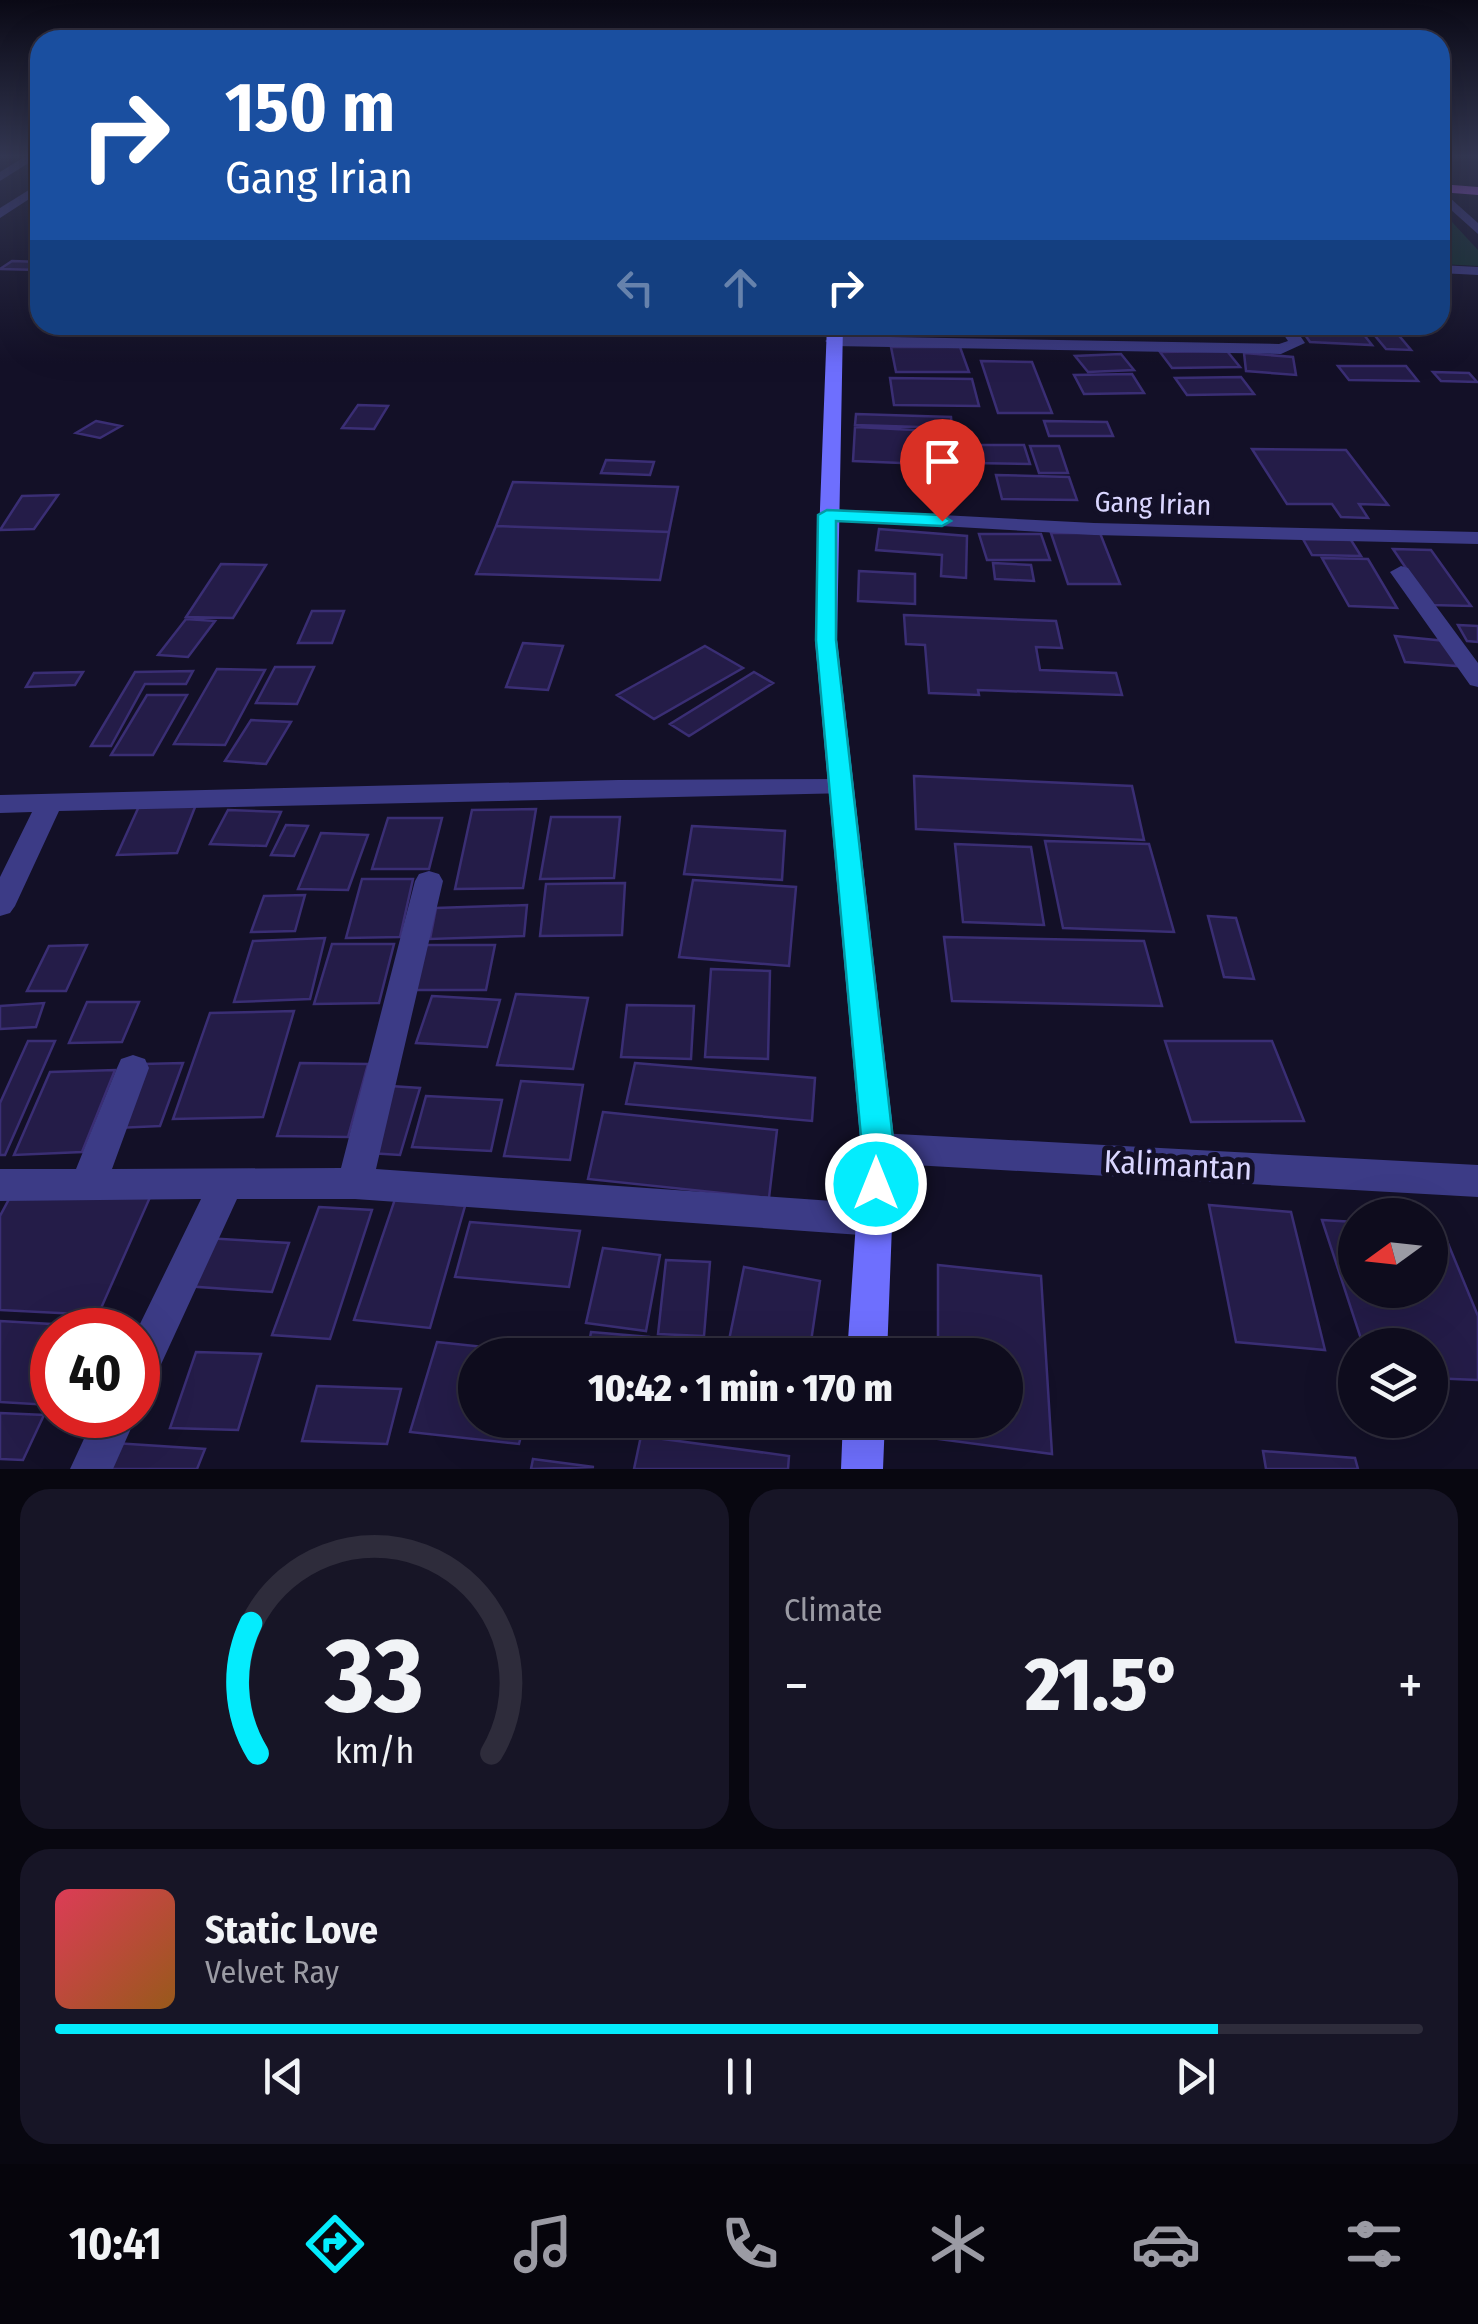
<!DOCTYPE html>
<html lang="en">
<head>
<meta charset="utf-8">
<style>
	:root { --surface:#0e0c1d; --page:#171526; --text:#f1f3f6; --muted:#9b9ba4; --line:#2e2c3b; --accent:#04ecfd }
	body { margin:0; font-family:"Fira Sans Condensed",sans-serif; background:var(--page); color:var(--text); height:100vh; display:flex; flex-direction:column; font-size:38px; white-space:nowrap }
	* { box-sizing:border-box; margin:0 }
	p { font-size:32px; color:var(--muted) }
	.icon { flex:none; width:55px; height:55px; fill:none; stroke:currentColor; stroke-width:2; stroke-linecap:round; stroke-linejoin:round }
	.map { position:relative; height:1469px; overflow:hidden }
	.sheet { display:flex; flex-direction:column; gap:20px; padding:20px; background:#080710; flex:1 }
	.sheet>* { flex:none }
	.banner { position:absolute; left:30px; top:30px; width:1420px; height:305px; border-radius:30px; box-shadow:0 10px 40px #0002,0 0 0 2px var(--line); background:#1a4fa0; color:#fff; overflow:hidden }
	.needle { width:65px; rotate:255deg }
	.buttons { position:absolute; left:1338px; top:1198px; display:grid; gap:20px }
	.buttons a { display:grid; place-items:center; width:110px; height:110px; border-radius:50%; background:var(--surface); box-shadow:0 10px 40px #0002,0 0 0 2px var(--line); font-size:50px }
	.speed { position:absolute; left:30px; top:1308px; display:flex; gap:20px; font-size:50px; font-weight:700; text-align:center }
	.speed>* { display:grid; place-content:center; width:130px; height:130px; border-radius:50%; background:var(--surface); box-shadow:0 10px 40px #0002,0 0 0 2px var(--line); line-height:1 }
	.speed .limit { border:15px solid #d22; background:#fff; color:#111 }
	.pin { position:absolute; display:grid; place-items:center; width:85px; height:85px; color:#fff; margin:-102px -42px; border-radius:50% 50% 50% 0; rotate:-45deg; box-shadow:0 0 10px #0007 }
	.pin .icon { rotate:45deg }
	.me { position:absolute; width:110px; margin:-55px; rotate:0deg; stroke-linejoin:round; filter:drop-shadow(0 0 8px #0008) }
	.turn { display:flex; align-items:center; gap:35px; height:210px; padding:0 30px; font-size:45px }
	.turn .icon { width:130px; height:130px; stroke-width:2.5 }
	.turn b { display:block; font-size:70px; line-height:85px }
	.lanes { display:flex; align-items:center; height:95px; padding:0 30px; background:#0003; justify-content:center; gap:50px; direction:ltr }
	.lanes .off { opacity:.35 }
	.big { font-size:75px; font-weight:800; line-height:1.1 }
	.sheet .widget { flex:1; display:flex; flex-direction:column; justify-content:center; gap:15px; min-width:0; padding:0 35px; border-radius:30px; background:var(--page) }
	.sheet .dial { align-items:center; gap:0 }
	.dial svg { height:260px; overflow:visible; fill:none; stroke:var(--line); stroke-width:7; stroke-linecap:round; text-anchor:middle }
	.dial text { fill:var(--text); stroke:none }
	.song { display:flex; align-items:center; gap:30px }
	.cover { width:120px; height:120px; border-radius:15px; background:linear-gradient(135deg,hsl(350 70% 55%),hsl(30 70% 35%)) }
	.played { height:10px; border-radius:5px; background:linear-gradient(90deg,var(--accent) 85%,var(--line) 85%) }
	.keys { display:flex; justify-content:space-around; direction:ltr }
	.heat { display:flex; justify-content:space-between; align-items:center; font-size:55px; direction:ltr }
	.sheet .tiles { flex:1; display:grid; gap:20px; grid-template-columns:1fr 1fr }
	.widget:last-child { grid-column:span 2 }
	.trip { position:absolute; left:458px; top:1338px; width:565px; height:100px; border-radius:50px; background:var(--surface); box-shadow:0 10px 40px #0002,0 0 0 2px var(--line); font-weight:800; line-height:100px; text-align:center }
	.tabs { display:flex; height:160px; justify-content:space-around; align-items:center; background:#06050c; color:var(--muted) }
	.tabs .icon { width:70px; height:70px }
	.tabs .selected { color:var(--accent) }
	.tabs b { font-size:45px; color:var(--text) }
	.map>svg:first-child { display:block }
	.green { fill:#13312f }
	.building { fill:#241c48; stroke:#3a2e74; stroke-width:2.5 }
	.lines { fill:none; stroke-linecap:round; stroke-linejoin:round }
	.street { fill:#3c3b86; fill-rule:evenodd }
	.secondary { fill:#6e6ffe; fill-rule:evenodd }
	.primary { fill:#bd5efe; fill-rule:evenodd }
	.route { fill:#04ecfd; stroke:#0399a4; stroke-width:2.5 }
	.labels { text-anchor:middle; stroke-width:10; stroke-linejoin:round; paint-order:stroke }
	.street-label { font-size:28px; fill:#dad6ff; stroke:#131027 }
	.near-street-label { font-size:32px; fill:#dad6ff; stroke:#131027 }
</style>
</head>
<body>
<div class="map">
<svg width="1478" height="1469" viewBox="0 0 1478 1469">
	<rect width="100%" height="100%" fill="#131027"/>
	<path class="green" d="M1440,209L1478,250V266L1440,264Z"/>
	<path class="building" d="M12,261L40,262V270L0,269Z
		M930,325H971L973,334L932,333Z
		M1075,325H1152L1155,333H1078Z
		M1183,325H1221L1225,333H1188Z
		M1304,325H1390L1411,350L1386,349L1371,331L1306,329Z
		M1301,329L1361,331L1372,345L1310,342Z
		M891,347H960L969,372H896Z
		M1227,351L1240,367L1172,368L1160,352Z
		M1244,353L1293,357L1296,375L1246,371Z
		M1121,354L1134,370L1088,372L1075,356Z
		M981,361L1032,362L1052,413H998Z
		M1338,366H1406L1418,381L1349,380Z
		M1433,372L1469,373L1477,382L1441,381Z
		M1132,374L1144,393L1084,394L1074,375Z
		M1241,377L1254,394L1187,395L1175,378Z
		M890,378L972,379L979,406L894,405Z
		M358,405L388,406L374,429L342,428Z
		M856,414L951,417L952,428L855,425Z
		M96,421L121,426L100,438L76,433Z
		M1044,421L1107,422L1113,436H1049Z
		M855,427L954,432V445L924,444L925,464L853,461Z
		M966,445H1024L1030,464L971,463Z
		M1030,446H1059L1068,473H1039Z
		M1252,449L1346,450L1388,505L1359,504L1368,518L1341,517L1332,504H1287Z
		M606,460L654,462L650,475L601,473Z
		M996,475L1069,477L1077,500L1002,499Z
		M513,482L678,487L669,532L496,526Z
		M58,495L34,529L0,530L22,496Z
		M496,526L669,532L660,580L476,574Z
		M879,529L967,536L966,578L941,576L942,555L876,550Z
		M1051,533H1100L1120,584H1068Z
		M979,534H1041L1050,560H987Z
		M1303,539L1351,540L1361,556L1312,555Z
		M1393,549L1431,550L1471,606L1431,605Z
		M1322,558L1368,559L1397,608L1349,606Z
		M993,563L1031,565L1034,581L995,579Z
		M221,564L266,565L233,618L186,617Z
		M859,571L915,574V604L858,601Z
		M312,611H344L332,643H298Z
		M904,615L1056,621L1062,648L1036,647L1040,670L1116,673L1122,695L978,690L979,695L929,693L925,645L906,644Z
		M186,619L215,621L188,657L158,655Z
		M1458,625L1478,626V642L1467,641Z
		M1395,636L1446,641L1457,666L1405,662Z
		M523,643L563,646L548,690L506,687Z
		M705,646L743,668L654,719L617,695Z
		M275,667H314L297,704L256,703Z
		M217,669L265,670L225,745L174,744Z
		M193,671L186,684H145L111,746H91L135,672Z
		M83,672L75,685L26,687L34,673Z
		M754,672L773,683L689,736L670,724Z
		M147,695H187L153,755H111Z
		M251,720L291,722L266,764L225,761Z
		M914,776L1132,786L1144,840L916,829Z
		M197,802L177,853L117,855L140,804Z
		M536,809L523,888L455,889L472,810Z
		M228,810L281,812L266,846L210,844Z
		M551,817H620L614,878L540,879Z
		M388,818H442L429,869H372Z
		M286,825L308,826L294,856L271,855Z
		M692,826L785,831L782,880L684,874Z
		M321,833L368,835L348,890L298,889Z
		M1045,841L1149,844L1174,932L1063,928Z
		M955,844L1031,847L1044,925L963,922Z
		M362,879H413L400,937L346,938Z
		M693,880L796,887L789,966L679,957Z
		M625,883L622,935L540,936L546,884Z
		M305,895L295,931L251,932L264,896Z
		M527,905L524,936L430,939L436,908Z
		M1208,916L1236,918L1254,979L1224,977Z
		M944,937L1144,941L1162,1006L952,1001Z
		M325,938L310,999L234,1002L253,941Z
		M332,944H394L379,1003L314,1004Z
		M87,945L66,991H27L49,946Z
		M423,945H495L486,990H413Z
		M711,969L770,971L768,1059L705,1057Z
		M516,994L588,998L573,1069L497,1065Z
		M432,996L500,1000L487,1047L416,1043Z
		M87,1002H139L122,1042L69,1043Z
		M44,1003L36,1027L0,1029V1006Z
		M627,1005L694,1006L691,1059L621,1057Z
		M294,1011L263,1117L173,1119L210,1013Z
		M28,1041H55L5,1155H0V1103Z
		M1165,1041H1272L1304,1121L1191,1122Z
		M183,1063L160,1126L117,1128L142,1064Z
		M300,1063L368,1064L348,1137L277,1136Z
		M635,1063L815,1078L812,1121L626,1104Z
		M115,1070L82,1152L14,1155L50,1072Z
		M521,1081L583,1085L570,1160L504,1156Z
		M390,1086L420,1088L400,1155L369,1153Z
		M426,1096L502,1100L491,1151L412,1147Z
		M603,1112L777,1130L769,1198L588,1179Z
		M15,1188L151,1195L98,1315L0,1310V1216Z
		M395,1199L465,1206L430,1328L354,1320Z
		M1209,1205L1291,1212L1325,1350L1236,1342Z
		M319,1207L372,1210L330,1339L272,1335Z
		M1322,1220L1355,1222V1290H1430V1224H1440L1478,1316V1380L1430,1378V1345H1363Z
		M470,1222L580,1231L569,1287L455,1277Z
		M205,1238L289,1243L272,1292L185,1286Z
		M603,1248L660,1255L646,1331L586,1323Z
		M666,1260L710,1262L704,1336L658,1334Z
		M938,1265L1041,1276L1052,1454L938,1439V1420H1005V1355H938Z
		M744,1267L820,1281L809,1355H779L728,1345Z
		M0,1321L85,1326L83,1330H52L50,1405L0,1402Z
		M591,1332L649,1337L647,1355H587Z
		M437,1342L540,1353L475,1355V1420H525L519,1444L410,1432Z
		M196,1352L261,1354L238,1430L170,1428Z
		M317,1386L401,1389L387,1444L302,1441Z
		M0,1413L44,1415L23,1460L0,1459Z
		M641,1436L789,1456L788,1469H634Z
		M114,1443L205,1449L197,1469H104Z
		M1263,1451L1355,1458L1358,1469H1266Z
		M533,1459L594,1467L531,1469Z"/>
	<g class="lines">
		<path class="street" d="M24,157H38L0,181V172Z
			M40,183V192L0,218V208Z
			M1440,189L1478,223V234L1440,200Z
			M1440,265L1478,267V275L1440,273Z
			M1277,325H1293L1305,343L1281,354L833,346L825,341L833,336L1279,344L1288,341Z
			M827,509L1094,523L1478,532V544L1094,535L820,519V511Z
			M1401,566L1408,568L1478,663V687L1470,685L1390,572Z
			M841,779L854,787L850,793L59,811L15,906L10,913L0,916V877L32,812L0,813V795L618,780Z
			M429,871L439,874L443,881L376,1169L875,1204L888,1208L893,1220L888,1232L875,1236L355,1199H237L152,1384L138,1389L137,1330L201,1199L0,1201V1169H76L117,1068L121,1059L133,1055L145,1059L149,1068L112,1169L341,1168L415,881L419,874Z
			M878,1133L1478,1165V1197L878,1163L866,1159L861,1148L866,1137Z
			M95,1415H137L113,1469H70Z"/>
		<path class="secondary" d="M827,325H843L837,640L895,1148L887,1355H847L861,1148L815,640Z
			M843,1420H885L883,1469H841Z"/>
		<path class="primary" d="M1440,184L1478,187V195L1440,192Z"/>
	</g>
	<linearGradient id="sky" x2="0" y2="1"><stop stop-color="#0a0915"/><stop offset="0.43" stop-color="#333752"/><stop offset="1" stop-color="#333752" stop-opacity="0"/></linearGradient>
	<rect width="1478" height="363" fill="url(#sky)"/>
	<path class="route" d="M827,510L942,515L951,521L942,526L836,521V640L894,1148L892,1184L887,1194L876,1198L865,1194L860,1184L862,1148L816,640L818,515Z"/>
	<g class="labels">
		<g class="street-label">
			<text transform="translate(1153 503) rotate(2)" y="10">Gang Irian</text>
		</g>
		<g class="near-street-label">
			<text transform="translate(1178 1165) rotate(3)" y="11">Kalimantan</text>
		</g>
	</g>
</svg>
<div class="buttons">
<a><svg class="needle" viewBox="-14 -14 28 28"><path d="M0-13l5 13h-10z" fill="#e53935"/><path d="M0 13l5-13h-10z" fill="#9b9ba4"/></svg></a>
<a><svg class="icon" aria-label="layers" viewBox="0 0 24 24"><path d="M12 4l9 5-9 5-9-5zM3 14l9 5 9-5"/></svg></a>
</div>
<div class="speed"><div class="limit">40</div></div>
<div class="pin" style="left:942px;top:521px;background:#d93025"><svg class="icon" aria-label="arrive" viewBox="0 0 24 24"><path d="M6 21V4h12l-3 4 3 4H6"/></svg></div>
<svg class="me" style="left:876px;top:1184px" viewBox="-20 -20 40 40"><circle r="17" fill="#04ecfd" stroke="#fff" stroke-width="3"/><path d="M0-11L8 9 0 5-8 9z" fill="#fff"/></svg>
<div class="trip">10:42 · 1 min · 170 m</div>
<div class="banner">
<div class="turn"><svg class="icon" aria-label="right" viewBox="0 0 24 24"><path d="M7 20v-9h11M14 6l5 5-5 5"/></svg><div><b>150 m</b>Gang Irian</div></div>
<div class="lanes"><svg class="icon off" aria-label="left" viewBox="0 0 24 24"><path d="M17 20v-9H6M10 6l-5 5 5 5"/></svg><svg class="icon off" aria-label="ahead" viewBox="0 0 24 24"><path d="M12 20V5M6 11l6-6 6 6"/></svg><svg class="icon" aria-label="right" viewBox="0 0 24 24"><path d="M7 20v-9h11M14 6l5 5-5 5"/></svg></div>
</div>
</div>
<section class="sheet">
<div class="tiles">
<div class="widget dial"><svg viewBox="0 0 100 80">
<path d="M14 69A42 42 0 1 1 86 69"/>
<path d="M14 69A42 42 0 0 1 12 29" stroke="#04ecfd"/>
<text x="50" y="56" font-size="32" font-weight="700">33</text>
<text x="50" y="72" font-size="11">km/h</text>
</svg></div>
<div class="widget"><p>Climate</p>
<div class="heat"><a>−</a><b class="big">21.5°</b><a>+</a></div>
</div>
<div class="widget">
<div class="song"><i class="cover"></i><div><b>Static Love</b><p>Velvet Ray</p></div></div>
<div class="played"></div>
<div class="keys"><svg class="icon" aria-label="previous" viewBox="0 0 24 24"><path d="M18 5L8 12l10 7zM5 5v14"/></svg><svg class="icon" aria-label="pause" viewBox="0 0 24 24"><path d="M8 5v14M16 5v14"/></svg><svg class="icon" aria-label="next" viewBox="0 0 24 24"><path d="M6 5l10 7-10 7zM19 5v14"/></svg></div>
</div>
</div>
</section>
<nav class="tabs">
<b>10:41</b>
<svg class="icon selected" aria-label="directions" viewBox="0 0 24 24"><path d="M12 3l9 9-9 9-9-9zM9 14v-3h6M13 9l2 2-2 2"/></svg>
<svg class="icon" aria-label="music" viewBox="0 0 24 24"><path d="M9 18V5l10-2v13"/><circle cx="6" cy="18" r="3"/><circle cx="16" cy="16" r="3"/></svg>
<svg class="icon" aria-label="phone" viewBox="0 0 24 24"><path d="M5 4h4l2 5-3 2q2 4 5 5l2-3 5 2v4C11 20 4 13 5 4z"/></svg>
<svg class="icon" aria-label="climate" viewBox="0 0 24 24"><path d="M12 3v18M4 7l16 10M4 17L20 7"/></svg>
<svg class="icon" aria-label="car" viewBox="0 0 24 24"><path d="M5 17H2v-5l4-1 3-4h7l3 4 3 1v5h-3M9 17h6M6 11h13"/><circle cx="7" cy="17" r="2"/><circle cx="17" cy="17" r="2"/></svg>
<svg class="icon" aria-label="filters" viewBox="0 0 24 24"><path d="M4 7h16M4 17h16"/><circle cx="9" cy="7" r="2"/><circle cx="15" cy="17" r="2"/></svg>
</nav>
</body>
</html>
